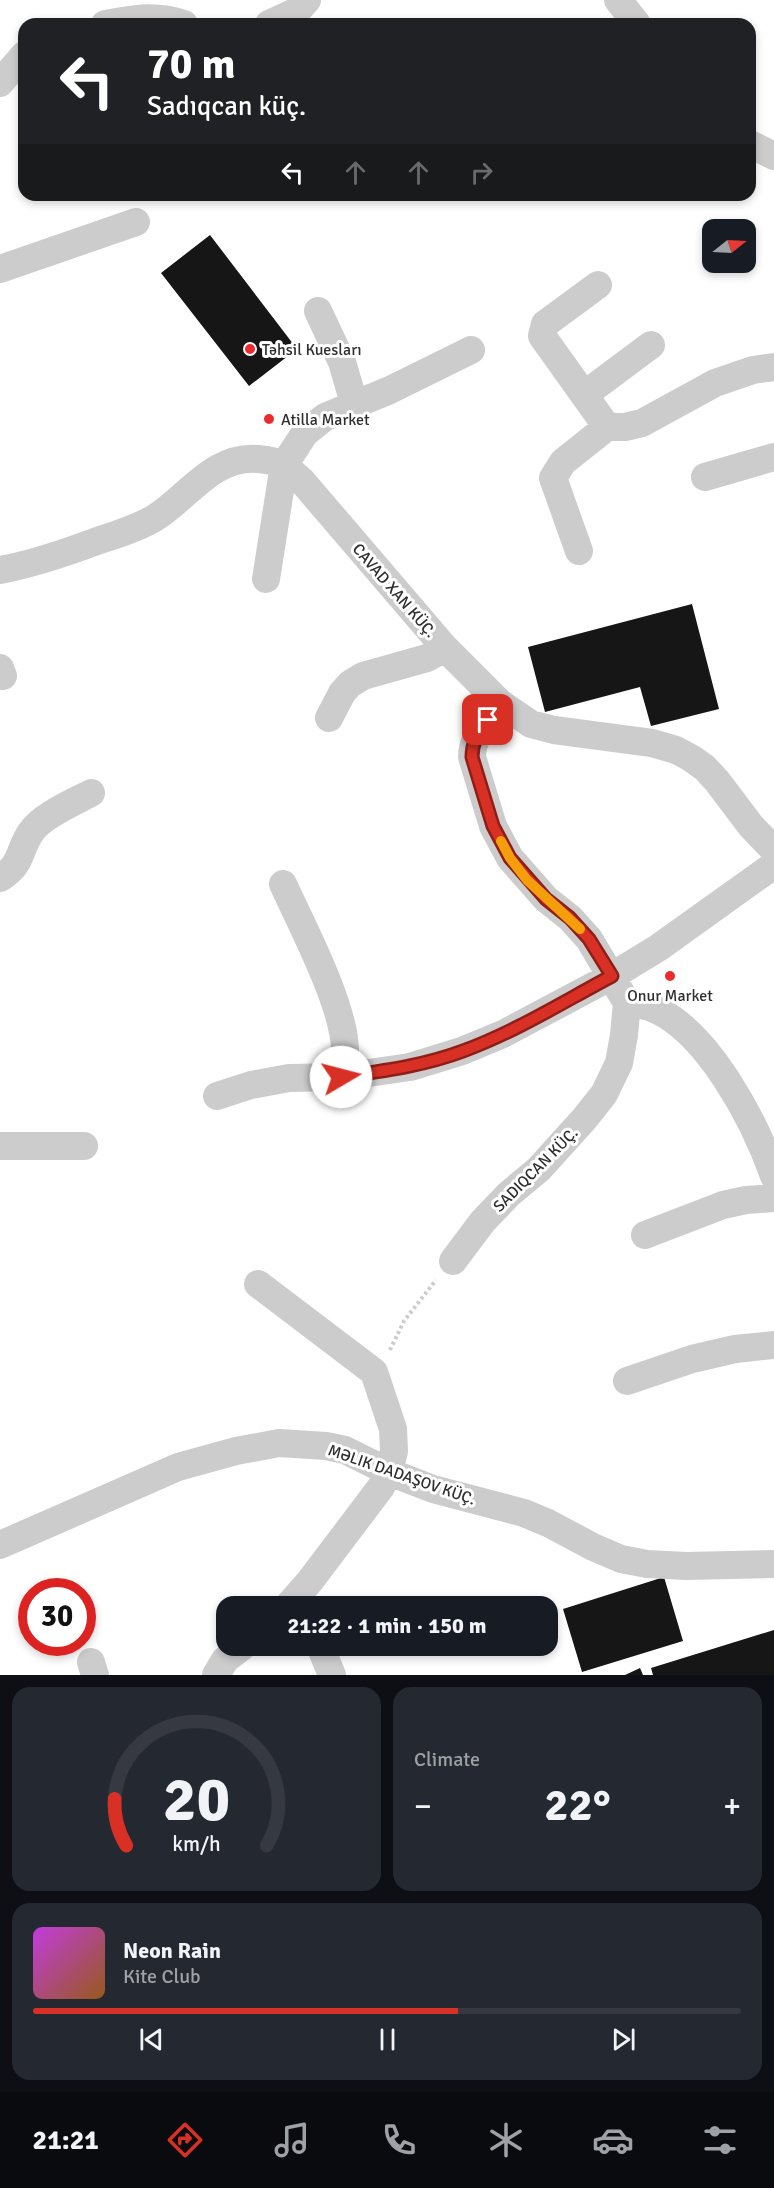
<!DOCTYPE html>
<html lang="en">
<head>
<meta charset="utf-8">
<style>
	:root { --surface:#171b24; --page:#242831; --text:#f1f3f6; --muted:#9ea1a6; --line:#363941; --accent:#d93025 }
	body { margin:0; font-family:Signika,sans-serif; background:var(--page); color:var(--text); height:100vh; display:flex; flex-direction:column; font-size:22px; white-space:nowrap }
	* { box-sizing:border-box; margin:0 }
	p { font-size:20px; color:var(--muted) }
	.icon { flex:none; width:33px; height:33px; fill:none; stroke:currentColor; stroke-width:2; stroke-linecap:round; stroke-linejoin:round }
	.map { position:relative; height:1675px; overflow:hidden }
	.sheet { display:flex; flex-direction:column; gap:12px; padding:12px; background:#0d0f14; flex:1 }
	.sheet>* { flex:none }
	.top-card { position:absolute; left:18px; top:18px; width:738px; height:183px; border-radius:18px; box-shadow:0 3px 9px #0003; background:#202124; color:#fff; overflow:hidden }
	.needle { width:39px; rotate:72deg }
	.buttons { position:absolute; left:702px; top:219px; display:grid; gap:12px }
	.buttons a { display:grid; place-items:center; width:54px; height:54px; border-radius:12px; background:var(--surface); box-shadow:0 3px 9px #0003; font-size:30px }
	.speed { position:absolute; left:18px; top:1578px; display:flex; gap:12px; font-size:30px; font-weight:700; text-align:center }
	.speed>* { display:grid; place-content:center; width:78px; height:78px; border-radius:50%; background:var(--surface); box-shadow:0 3px 9px #0003; line-height:1 }
	.speed .limit { border:9px solid #d22; background:#fff; color:#111 }
	.pin { position:absolute; display:grid; place-items:center; width:51px; height:51px; color:#fff; margin:-26px; border-radius:12px; box-shadow:0 3px 9px #0006 }
	.me { position:absolute; width:66px; margin:-33px; rotate:82deg; stroke-linejoin:round; filter:drop-shadow(0 0 4px #0008) }
	.turn { display:flex; align-items:center; gap:21px; height:126px; padding:0 30px; font-size:27px }
	.turn .icon { width:78px; height:78px; stroke-width:2.5 }
	.turn b { display:block; font-size:42px; line-height:51px }
	.lanes { display:flex; align-items:center; height:57px; padding:0 30px; background:#0003; justify-content:center; gap:30px; direction:ltr }
	.lanes .off { opacity:.35 }
	.big { font-size:45px; font-weight:700; line-height:1.1 }
	.sheet .tile { flex:1; display:flex; flex-direction:column; justify-content:center; gap:9px; min-width:0; padding:0 21px; border-radius:18px; background:var(--page) }
	.sheet .dial { align-items:center; gap:0 }
	.dial svg { height:156px; overflow:visible; fill:none; stroke:var(--line); stroke-width:7; stroke-linecap:round; text-anchor:middle }
	.dial text { fill:var(--text); stroke:none }
	.song { display:flex; align-items:center; gap:18px }
	.cover { width:72px; height:72px; border-radius:9px; background:linear-gradient(135deg,hsl(290 70% 55%),hsl(30 70% 35%)) }
	.played { height:6px; border-radius:3px; background:linear-gradient(90deg,var(--accent) 60%,var(--line) 60%) }
	.keys { display:flex; justify-content:space-around; direction:ltr }
	.heat { display:flex; justify-content:space-between; align-items:center; font-size:33px; direction:ltr }
	.sheet .tiles { flex:1; display:grid; gap:12px; grid-template-columns:1fr 1fr }
	.tile:last-child { grid-column:span 2 }
	.trip { position:absolute; left:216px; top:1596px; width:342px; height:60px; border-radius:18px; background:var(--surface); box-shadow:0 3px 9px #0003; font-weight:700; line-height:60px; text-align:center }
	.dock { display:flex; height:96px; justify-content:space-around; align-items:center; background:#090b0e; color:var(--muted) }
	.dock .icon { width:42px; height:42px }
	.dock .active { color:var(--accent) }
	.dock b { font-size:27px; color:var(--text) }
	.map>svg:first-child { display:block }
	.building { fill:#161616 }
	.lines { fill:none; stroke-linecap:round; stroke-linejoin:round }
	.path { stroke:#ccc; stroke-width:4; stroke-dasharray:3 3; stroke-linecap:butt }
	.minor { stroke:#ccc; stroke-width:28 }
	.route-casing { stroke:#8d1f18; stroke-width:15 }
	.route { stroke:#d93025; stroke-width:10 }
	.slow { stroke:#f59e0b; stroke-width:10 }
	.poi-dot { fill:#ec2b2e; stroke:#fff; stroke-width:2 }
	.labels { text-anchor:middle; stroke-width:6; stroke-linejoin:round; paint-order:stroke }
	.poi-label { font-size:16px; fill:#2f2f2f; stroke:#fff; text-anchor:start }
	.street-label { font-size:16px; fill:#2f2f2f; stroke:#fff }
</style>
</head>
<body>
<div class="map">
<svg width="774" height="1675" viewBox="0 0 774 1675">
	<rect width="100%" height="100%" fill="#fff"/>
	<path class="building" d="M210,235L297,349L249,386L161,273Z
		M692,604L719,709L651,726L640,687L545,712L528,647Z
		M664,1577L683,1641L582,1672L563,1609Z
		M774,1630V1675H653L651,1668Z
		M640,1668L643,1675H625Z"/>
	<g class="lines">
		<path class="path" d="M390,1350L404,1321L436,1280"/>
		<path class="minor" d="M618,0L637,24
			M105,24C135,19 154,14 184,24
			M269,24L297,11L307,0
			M0,83L24,55
			M750,144L774,156
			M0,269L136,222
			M598,285L545,324L542,336L607,427H625L642,423L715,383L753,370L774,367
			M318,311L342,362L354,403
			M584,395L651,345
			M705,477L774,457
			M579,551L553,478L563,462L607,427
			M0,570C33,564 65,553 97,541C116,535 135,529 153,519C187,499 212,455 258,459C266,460 277,461 284,466C290,470 296,476 302,481L445,648L500,703L531,724L554,730L652,743L676,750L691,758L705,768L717,781L751,826L774,850
			M266,579L284,465L305,433L325,417L390,390L471,350
			M0,668L3,676
			M329,718L342,693L350,684L363,676L427,658L445,648
			M0,878C23,864 18,851 31,832C41,816 74,802 91,793
			M283,884C302,926 347,1010 345,1054C345,1062 342,1070 341,1077
			M627,1003C634,1004 643,1005 650,1007C707,1028 755,1122 774,1176
			M217,1096L251,1085L289,1078L341,1077L410,1067L462,1051L503,1034L612,976L658,948L774,865
			M0,1146H84
			M645,1235L723,1205L746,1200L774,1198
			M453,1261L483,1221L509,1194L539,1169L585,1118L604,1094L619,1063L624,1035L627,1003L589,939L570,918L546,899L510,858L493,826L472,757C472,736 488,720 500,703
			M258,1284L374,1372L393,1429L394,1451L389,1472L381,1487L310,1581L288,1606
			M627,1381L692,1359L735,1349L774,1345
			M0,1545L178,1467L236,1451L279,1443L326,1446L345,1450L389,1472L433,1489L524,1513L548,1523L593,1547L621,1559L647,1564L686,1566L774,1564
			M320,1646L332,1675
			M91,1662L95,1675
			M216,1675L225,1660L243,1646"/>
	</g>
	<g class="lines">
		<defs>
			<path id="route" d="M341,1077C382,1071 423,1066 463,1051C515,1032 563,1002 612,976L589,939L570,918L546,899L510,858L493,826L472,757C472,741 479,733 488,720"/>
		</defs>
		<use href="#route" class="route-casing"/>
		<use href="#route" class="route"/>
		<path class="slow" d="M501,841L510,858L527,880L580,929"/>
	</g>
	<g class="poi-dot">
		<circle cx="250" cy="349" r="6"/>
		<circle cx="269" cy="419" r="6"/>
		<circle cx="670" cy="976" r="6"/>
	</g>
	<g class="labels">
		<g class="poi-label">
			<text x="262" y="355">Təhsil Kuesları</text>
			<text x="281" y="425">Atilla Market</text>
			<text x="670" y="1001" text-anchor="middle">Onur Market</text>
		</g>
		<g class="street-label">
			<text transform="translate(395 590) rotate(49)" y="6">CAVAD XAN KÜÇ.</text>
			<text transform="translate(535 1169) rotate(-45)" y="6">SADIQCAN KÜÇ.</text>
			<text transform="translate(402 1474) rotate(19)" y="6">MƏLIK DADAŞOV KÜÇ.</text>
		</g>
	</g>
</svg>
<div class="buttons">
<a><svg class="needle" viewBox="-14 -14 28 28"><path d="M0-13l5 13h-10z" fill="#e53935"/><path d="M0 13l5-13h-10z" fill="#9ea1a6"/></svg></a>
</div>
<div class="speed"><div class="limit">30</div></div>
<div class="pin" style="left:488px;top:720px;background:#d93025"><svg class="icon" aria-label="arrive" viewBox="0 0 24 24"><path d="M6 21V4h12l-3 4 3 4H6"/></svg></div>
<svg class="me" style="left:341px;top:1077px" viewBox="-20 -20 40 40"><circle r="19" fill="#fff"/><path d="M0-13L10 11 0 6-10 11z" fill="#d93025"/></svg>
<div class="trip">21:22 · 1 min · 150 m</div>
<div class="top-card">
<div class="turn"><svg class="icon" aria-label="left" viewBox="0 0 24 24"><path d="M17 20v-9H6M10 6l-5 5 5 5"/></svg><div><b>70 m</b>Sadıqcan küç.</div></div>
<div class="lanes"><svg class="icon" aria-label="left" viewBox="0 0 24 24"><path d="M17 20v-9H6M10 6l-5 5 5 5"/></svg><svg class="icon off" aria-label="ahead" viewBox="0 0 24 24"><path d="M12 20V5M6 11l6-6 6 6"/></svg><svg class="icon off" aria-label="ahead" viewBox="0 0 24 24"><path d="M12 20V5M6 11l6-6 6 6"/></svg><svg class="icon off" aria-label="right" viewBox="0 0 24 24"><path d="M7 20v-9h11M14 6l5 5-5 5"/></svg></div>
</div>
</div>
<section class="sheet">
<div class="tiles">
<div class="tile dial"><svg viewBox="0 0 100 80">
<path d="M14 69A42 42 0 1 1 86 69"/>
<path d="M14 69A42 42 0 0 1 8 45" stroke="#d93025"/>
<text x="50" y="56" font-size="32" font-weight="700">20</text>
<text x="50" y="72" font-size="11">km/h</text>
</svg></div>
<div class="tile"><p>Climate</p>
<div class="heat"><a>−</a><b class="big">22°</b><a>+</a></div>
</div>
<div class="tile">
<div class="song"><i class="cover"></i><div><b>Neon Rain</b><p>Kite Club</p></div></div>
<div class="played"></div>
<div class="keys"><svg class="icon" aria-label="previous" viewBox="0 0 24 24"><path d="M18 5L8 12l10 7zM5 5v14"/></svg><svg class="icon" aria-label="pause" viewBox="0 0 24 24"><path d="M8 5v14M16 5v14"/></svg><svg class="icon" aria-label="next" viewBox="0 0 24 24"><path d="M6 5l10 7-10 7zM19 5v14"/></svg></div>
</div>
</div>
</section>
<nav class="dock">
<b>21:21</b>
<svg class="icon active" aria-label="directions" viewBox="0 0 24 24"><path d="M12 3l9 9-9 9-9-9zM9 14v-3h6M13 9l2 2-2 2"/></svg>
<svg class="icon" aria-label="music" viewBox="0 0 24 24"><path d="M9 18V5l10-2v13"/><circle cx="6" cy="18" r="3"/><circle cx="16" cy="16" r="3"/></svg>
<svg class="icon" aria-label="phone" viewBox="0 0 24 24"><path d="M5 4h4l2 5-3 2q2 4 5 5l2-3 5 2v4C11 20 4 13 5 4z"/></svg>
<svg class="icon" aria-label="climate" viewBox="0 0 24 24"><path d="M12 3v18M4 7l16 10M4 17L20 7"/></svg>
<svg class="icon" aria-label="car" viewBox="0 0 24 24"><path d="M5 17H2v-5l4-1 3-4h7l3 4 3 1v5h-3M9 17h6M6 11h13"/><circle cx="7" cy="17" r="2"/><circle cx="17" cy="17" r="2"/></svg>
<svg class="icon" aria-label="filters" viewBox="0 0 24 24"><path d="M4 7h16M4 17h16"/><circle cx="9" cy="7" r="2"/><circle cx="15" cy="17" r="2"/></svg>
</nav>
</body>
</html>
